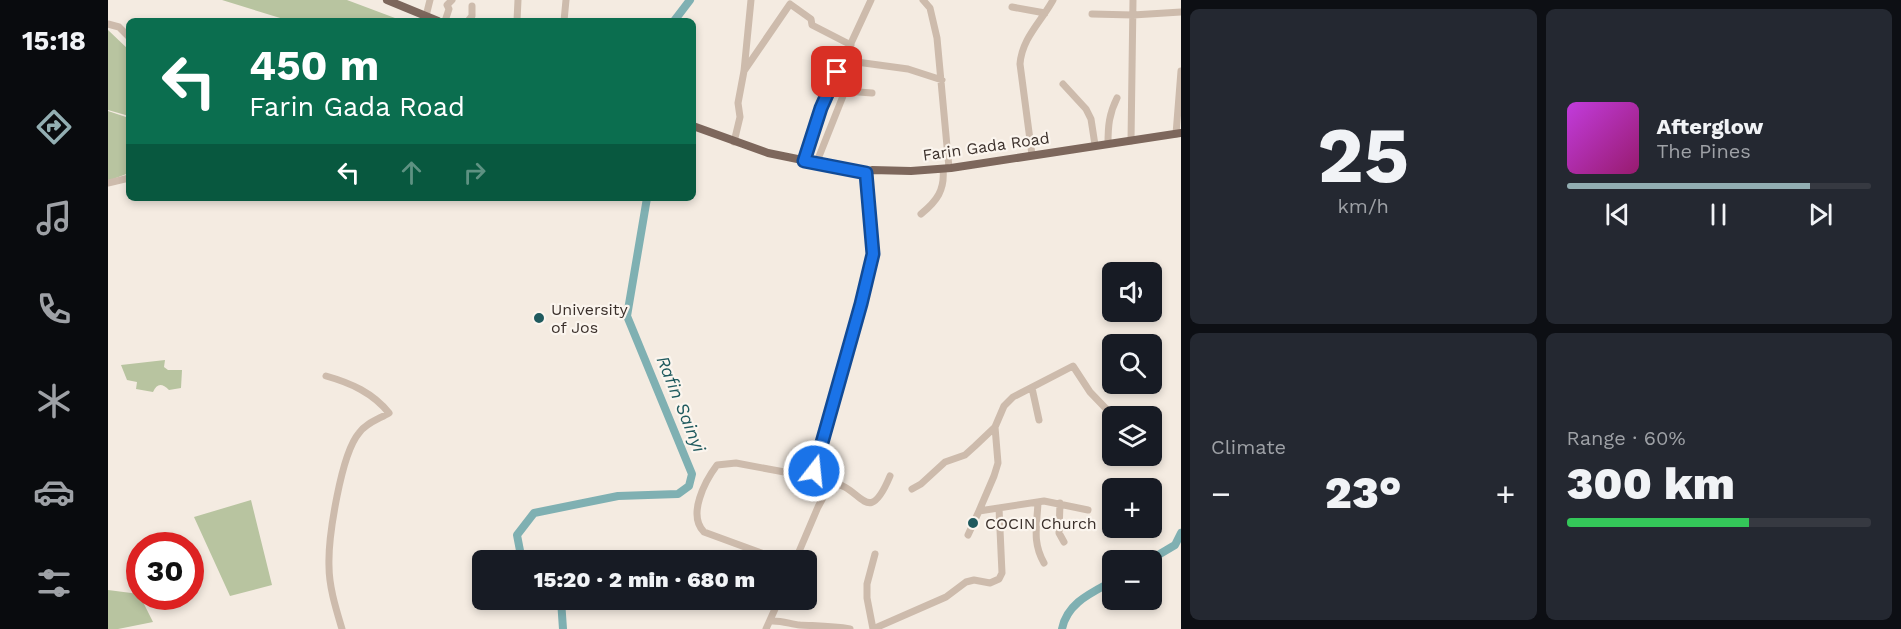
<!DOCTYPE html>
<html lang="en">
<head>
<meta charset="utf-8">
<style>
	:root { --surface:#171b24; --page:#242831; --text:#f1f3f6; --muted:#9ea1a6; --line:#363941; --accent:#92aeb2 }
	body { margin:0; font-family:"Work Sans",sans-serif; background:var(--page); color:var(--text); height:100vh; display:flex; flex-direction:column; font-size:22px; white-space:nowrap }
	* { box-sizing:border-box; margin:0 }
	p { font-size:20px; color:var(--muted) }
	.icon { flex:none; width:33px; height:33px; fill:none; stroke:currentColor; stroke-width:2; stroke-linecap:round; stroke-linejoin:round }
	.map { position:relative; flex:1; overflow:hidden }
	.drawer { display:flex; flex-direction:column; gap:9px; padding:9px; background:#0d0f14; width:720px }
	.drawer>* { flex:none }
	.banner { position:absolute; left:18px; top:18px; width:570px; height:183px; border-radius:9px; box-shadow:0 3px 9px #0003; background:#0b6e4f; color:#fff; overflow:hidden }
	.controls { position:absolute; left:994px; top:262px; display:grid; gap:12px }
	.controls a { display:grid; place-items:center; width:60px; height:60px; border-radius:9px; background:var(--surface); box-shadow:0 3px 9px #0003; font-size:30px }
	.speed { position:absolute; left:18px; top:532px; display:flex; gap:12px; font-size:30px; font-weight:700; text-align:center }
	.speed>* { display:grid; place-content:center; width:78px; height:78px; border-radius:50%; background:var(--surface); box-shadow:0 3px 9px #0003; line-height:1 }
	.speed .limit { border:9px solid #d22; background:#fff; color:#111 }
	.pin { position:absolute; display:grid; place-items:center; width:51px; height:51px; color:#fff; margin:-26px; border-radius:12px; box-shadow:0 3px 9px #0006 }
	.me { position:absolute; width:66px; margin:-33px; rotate:16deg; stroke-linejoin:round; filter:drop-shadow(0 0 4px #0008) }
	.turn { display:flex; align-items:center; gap:21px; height:126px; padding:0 24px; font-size:27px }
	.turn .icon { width:78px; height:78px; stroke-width:2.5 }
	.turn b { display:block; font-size:42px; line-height:51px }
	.lanes { display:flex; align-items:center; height:57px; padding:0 24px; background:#0003; justify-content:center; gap:30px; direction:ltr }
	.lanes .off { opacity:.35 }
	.big { font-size:45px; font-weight:800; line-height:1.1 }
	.drawer .card { flex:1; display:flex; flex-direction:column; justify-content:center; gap:9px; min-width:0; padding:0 21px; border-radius:9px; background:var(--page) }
	.drawer .dial { align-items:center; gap:0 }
	.dial b { font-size:78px; line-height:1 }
	.song { display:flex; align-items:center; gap:18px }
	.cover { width:72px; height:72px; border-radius:9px; background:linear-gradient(135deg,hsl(290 70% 55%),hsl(320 70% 35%)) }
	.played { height:6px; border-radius:3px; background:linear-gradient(90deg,var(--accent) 80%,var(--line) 80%) }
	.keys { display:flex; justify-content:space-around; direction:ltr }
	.heat { display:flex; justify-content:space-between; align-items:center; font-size:33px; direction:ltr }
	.charge { height:9px; border-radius:4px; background:linear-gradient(90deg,#34c759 60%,var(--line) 0) }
	.drawer .tiles { flex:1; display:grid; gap:9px; grid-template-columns:repeat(2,1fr) }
	.trip { position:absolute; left:364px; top:550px; width:345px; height:60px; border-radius:9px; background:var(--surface); box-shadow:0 3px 9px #0003; font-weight:800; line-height:60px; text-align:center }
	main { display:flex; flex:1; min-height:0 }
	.tabs { display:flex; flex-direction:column; width:108px; justify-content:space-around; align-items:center; background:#090b0e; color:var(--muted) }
	.tabs .icon { width:42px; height:42px }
	.tabs .active { color:var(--accent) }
	.tabs b { font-size:27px; color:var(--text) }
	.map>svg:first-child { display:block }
	.green { fill:#b8c4a0 }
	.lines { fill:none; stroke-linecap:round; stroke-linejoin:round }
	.river { stroke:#7fb0b2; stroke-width:8 }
	.minor { stroke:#cdbbac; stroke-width:7 }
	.major { stroke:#7d675c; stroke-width:8 }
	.route-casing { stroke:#114b97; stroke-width:15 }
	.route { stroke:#1a73e8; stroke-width:10 }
	.poi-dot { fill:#1f5a5e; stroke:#fbf5ee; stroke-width:2 }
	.labels { text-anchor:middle; stroke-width:4.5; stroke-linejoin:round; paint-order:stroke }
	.street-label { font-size:16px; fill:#3b302b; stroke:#fbf5ee }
	.poi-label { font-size:16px; fill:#3b302b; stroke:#fbf5ee; text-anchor:start }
	.water-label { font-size:18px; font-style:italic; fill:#1f5a5e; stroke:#fbf5ee }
</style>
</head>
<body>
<main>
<nav class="tabs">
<b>15:18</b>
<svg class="icon active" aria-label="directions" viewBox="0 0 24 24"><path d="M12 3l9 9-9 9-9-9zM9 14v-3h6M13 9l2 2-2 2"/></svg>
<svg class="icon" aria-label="music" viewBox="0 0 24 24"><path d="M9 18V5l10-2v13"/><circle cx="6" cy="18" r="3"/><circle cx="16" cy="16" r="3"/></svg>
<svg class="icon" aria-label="phone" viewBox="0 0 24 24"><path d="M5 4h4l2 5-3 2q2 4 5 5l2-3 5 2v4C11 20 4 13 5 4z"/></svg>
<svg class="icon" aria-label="climate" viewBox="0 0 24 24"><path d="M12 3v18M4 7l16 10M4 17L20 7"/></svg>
<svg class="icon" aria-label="car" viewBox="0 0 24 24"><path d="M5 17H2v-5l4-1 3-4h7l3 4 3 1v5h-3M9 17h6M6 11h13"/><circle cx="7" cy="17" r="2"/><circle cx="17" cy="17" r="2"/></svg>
<svg class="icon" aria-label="filters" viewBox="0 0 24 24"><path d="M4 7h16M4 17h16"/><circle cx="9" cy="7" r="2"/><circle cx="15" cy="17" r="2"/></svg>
</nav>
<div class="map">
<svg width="1073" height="629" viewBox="0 0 1073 629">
	<rect width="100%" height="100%" fill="#f4ebe1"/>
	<path class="green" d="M114,0H239L295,21H182Z
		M0,30L21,50V116L0,110Z
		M0,111L21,118V173L0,181Z
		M57,360L56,367L60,370H74L73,388L61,390C54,383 49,383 45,392L28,389L29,382L19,380L13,365Z
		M143,500L164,585L122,596L86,517Z
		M0,590L31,594L45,622L10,629H0Z"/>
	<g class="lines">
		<path class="river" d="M566,21L582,0
			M414,561L409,535L426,513L510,496L570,494L581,486L584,474L519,316L539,198
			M1040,561L1067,545L1073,533
			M453,600L455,629
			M954,629C959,603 983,593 1005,581"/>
		<path class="minor" d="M815,0L822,8L829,38L841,168
			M904,7L937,13
			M984,14L1025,15L1073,12
			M318,16L322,0
			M337,21L341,9L339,5L344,0
			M360,21L364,16V6
			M409,21L410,0
			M456,21L458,0
			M0,24L11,27L21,37
			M734,60L800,69L834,80
			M636,71L682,4L703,19L704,25L743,45
			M955,84L978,109L983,119L987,145
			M1068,134L1073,71
			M1023,141L1025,0
			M626,142L632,117L630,103L636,71L643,0
			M1000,144C1000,126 1001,114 1009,98
			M924,155L912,64C914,38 933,22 945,0
			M696,161L713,108L763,0
			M708,164L737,91L764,93
			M0,183L21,178
			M813,214C829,201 837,190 835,169
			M218,376C243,383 265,393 281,413C271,419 258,423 251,433C233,454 220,538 221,566C221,587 228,609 234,629
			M924,388L931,420
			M887,427L890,463L886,476L871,511L936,501L980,510
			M804,489L813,484L837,462L857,455L867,446L887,427L896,406L905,397L965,366L982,392L1006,417
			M930,502C929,526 924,542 936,563
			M952,503L951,533L956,542
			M860,535L871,511
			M669,561L659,555L596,532C579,515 597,481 609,465L628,463L698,476L704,474L706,471L753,304L765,253L758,173
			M687,561L710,507L723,483C753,484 759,531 782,476
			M662,621C673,620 682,624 692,625C709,626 725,626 742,629
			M658,629L671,600
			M765,629L838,597L858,582L866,580L882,583L891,579L894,573L891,508
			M765,629L759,598V584L767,554"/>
		<path class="major" d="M279,0L330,21
			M585,126L660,153L758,173L764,170L803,171L843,168L1073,133"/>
	</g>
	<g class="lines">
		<defs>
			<path id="route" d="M706,471L753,304L765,254L758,173L696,161L713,108L729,72"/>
		</defs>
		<use href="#route" class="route-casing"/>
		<use href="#route" class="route"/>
	</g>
	<g class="poi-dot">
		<circle cx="431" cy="318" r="6"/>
		<circle cx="865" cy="523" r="6"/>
	</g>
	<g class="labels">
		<g class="street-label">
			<text transform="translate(878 146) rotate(-8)" y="6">Farin Gada Road</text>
		</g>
		<g class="poi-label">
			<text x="443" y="315">University<tspan x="443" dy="18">of Jos</tspan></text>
			<text x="877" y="529">COCIN Church</text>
		</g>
		<g class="water-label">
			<text transform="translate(573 404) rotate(68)" y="6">Rafin Sainyi</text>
		</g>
	</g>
</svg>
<div class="controls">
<a><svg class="icon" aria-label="sound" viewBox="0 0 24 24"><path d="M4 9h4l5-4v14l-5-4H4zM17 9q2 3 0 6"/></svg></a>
<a><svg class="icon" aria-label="search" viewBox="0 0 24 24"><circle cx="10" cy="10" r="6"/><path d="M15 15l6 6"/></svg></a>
<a><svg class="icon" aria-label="layers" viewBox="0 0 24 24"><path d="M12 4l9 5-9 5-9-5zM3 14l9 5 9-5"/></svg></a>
<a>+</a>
<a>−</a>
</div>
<div class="speed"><div class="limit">30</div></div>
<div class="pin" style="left:729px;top:72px;background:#d93025"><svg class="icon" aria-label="arrive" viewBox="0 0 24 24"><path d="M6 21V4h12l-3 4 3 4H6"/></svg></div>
<svg class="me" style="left:706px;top:471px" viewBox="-20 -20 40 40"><circle r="17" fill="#1a73e8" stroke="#fff" stroke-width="3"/><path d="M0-11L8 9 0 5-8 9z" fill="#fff"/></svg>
<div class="trip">15:20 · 2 min · 680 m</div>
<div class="banner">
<div class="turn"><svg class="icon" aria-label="left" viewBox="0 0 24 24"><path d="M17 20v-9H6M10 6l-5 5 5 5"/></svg><div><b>450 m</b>Farin Gada Road</div></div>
<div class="lanes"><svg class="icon" aria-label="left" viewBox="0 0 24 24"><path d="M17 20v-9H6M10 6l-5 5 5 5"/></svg><svg class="icon off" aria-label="ahead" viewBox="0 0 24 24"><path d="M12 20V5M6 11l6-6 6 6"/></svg><svg class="icon off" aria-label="right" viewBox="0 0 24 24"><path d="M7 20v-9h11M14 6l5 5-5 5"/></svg></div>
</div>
</div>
<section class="drawer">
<div class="tiles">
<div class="card dial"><b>25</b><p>km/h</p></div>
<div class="card">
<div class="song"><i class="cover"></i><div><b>Afterglow</b><p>The Pines</p></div></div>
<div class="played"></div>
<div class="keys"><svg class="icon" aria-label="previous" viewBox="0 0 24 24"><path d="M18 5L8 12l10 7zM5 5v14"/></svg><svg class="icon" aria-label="pause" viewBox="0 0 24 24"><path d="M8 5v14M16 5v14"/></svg><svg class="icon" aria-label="next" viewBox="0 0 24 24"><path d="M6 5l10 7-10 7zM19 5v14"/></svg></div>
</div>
<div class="card"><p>Climate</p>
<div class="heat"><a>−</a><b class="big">23°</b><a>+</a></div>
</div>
<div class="card"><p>Range · 60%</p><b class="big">300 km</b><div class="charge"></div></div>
</div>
</section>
</main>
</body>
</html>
